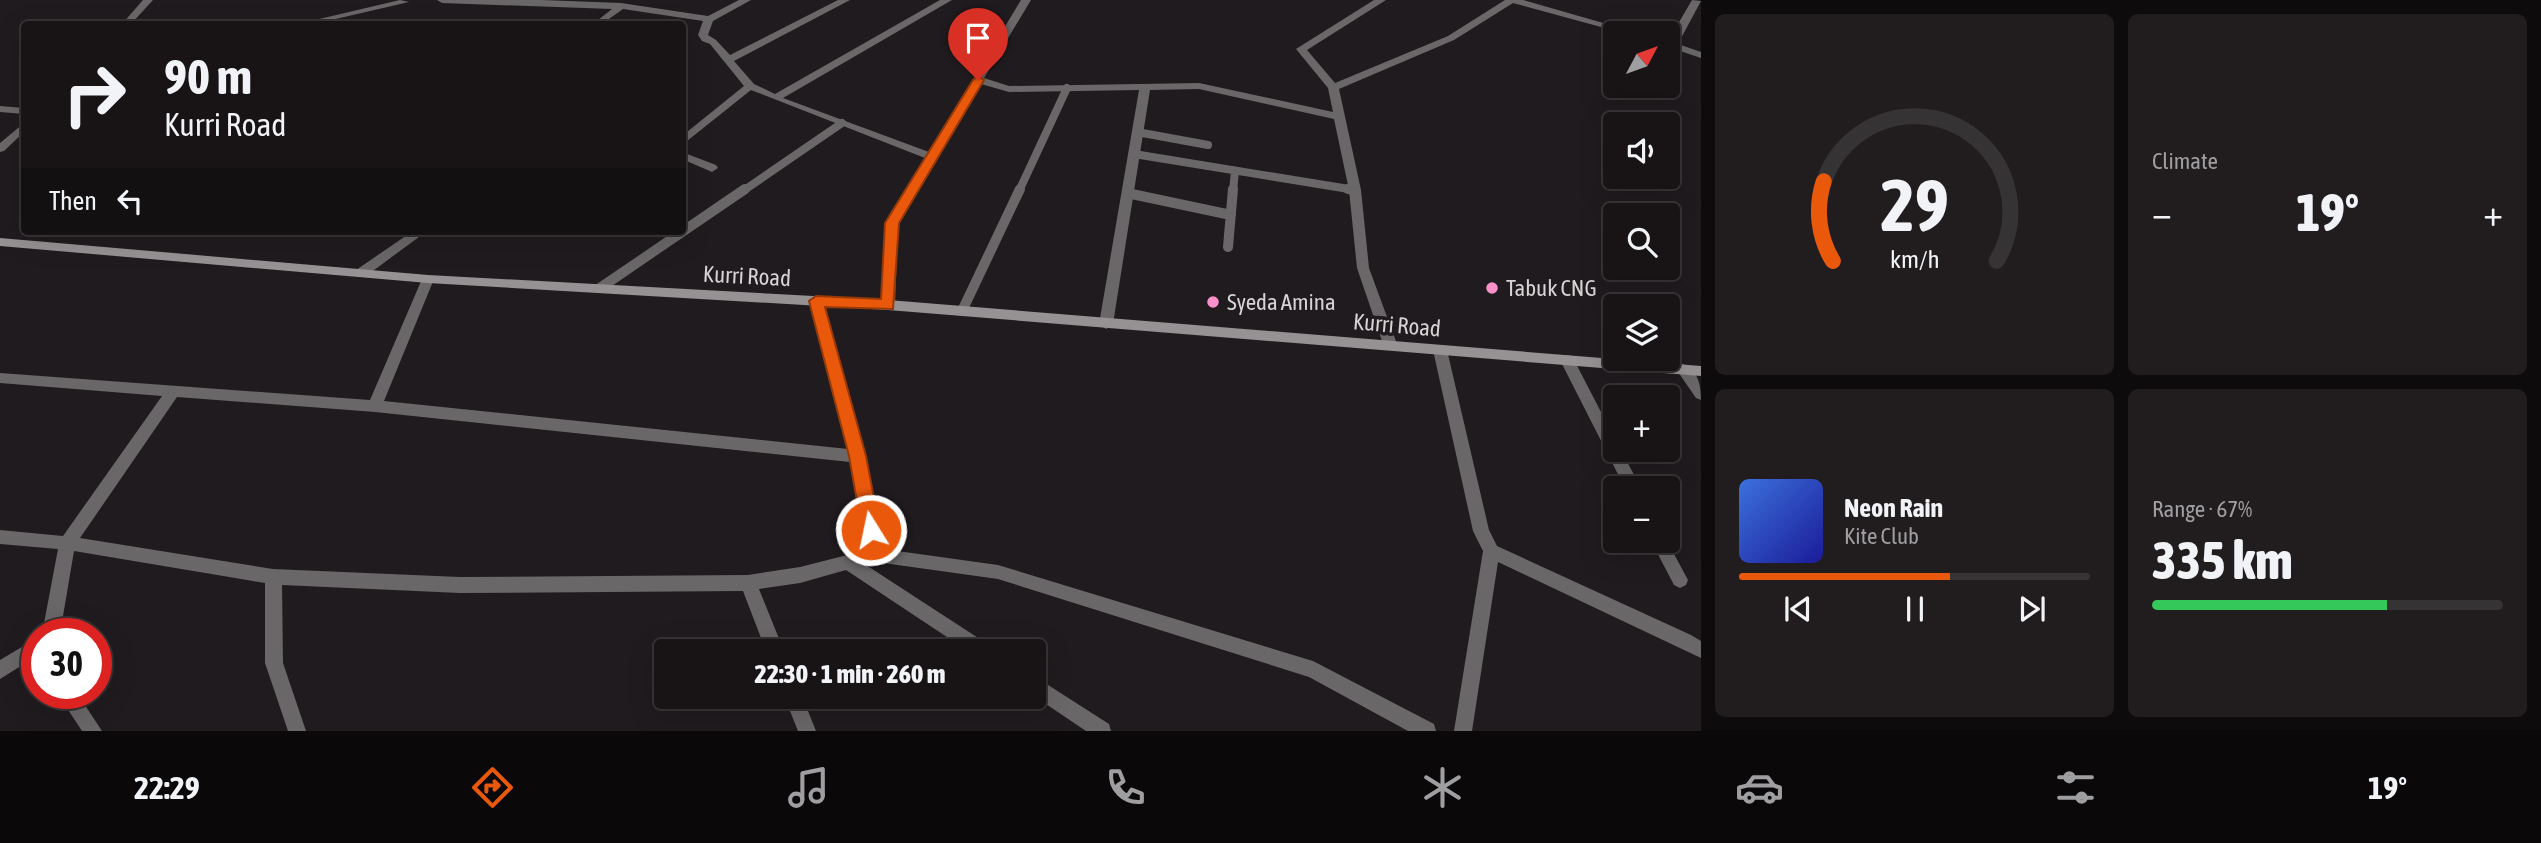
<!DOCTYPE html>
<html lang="en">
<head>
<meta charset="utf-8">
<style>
	:root { --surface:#181416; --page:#211d1f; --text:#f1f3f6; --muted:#9f9ea1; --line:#363335; --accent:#ea580c }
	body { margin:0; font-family:"Asap Condensed",sans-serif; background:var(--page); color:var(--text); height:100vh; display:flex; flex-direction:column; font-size:26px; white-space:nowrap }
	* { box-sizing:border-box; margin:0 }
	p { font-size:23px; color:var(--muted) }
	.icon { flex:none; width:38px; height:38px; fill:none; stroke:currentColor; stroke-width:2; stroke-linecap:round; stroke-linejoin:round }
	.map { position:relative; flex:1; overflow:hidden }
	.sheet { display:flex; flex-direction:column; gap:14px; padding:14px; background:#0d0b0c; width:840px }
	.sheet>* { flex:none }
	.guide { position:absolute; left:21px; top:21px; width:665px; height:214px; border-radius:7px; box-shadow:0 7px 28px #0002,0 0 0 2px var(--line); background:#181416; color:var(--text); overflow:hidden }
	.needle { width:46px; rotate:49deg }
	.fabs { position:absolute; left:1603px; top:21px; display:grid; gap:14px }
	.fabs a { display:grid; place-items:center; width:77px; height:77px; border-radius:7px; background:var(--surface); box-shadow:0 7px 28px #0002,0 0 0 2px var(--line); font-size:35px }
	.speed { position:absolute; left:21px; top:618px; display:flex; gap:14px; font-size:35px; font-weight:700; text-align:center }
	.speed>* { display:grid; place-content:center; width:91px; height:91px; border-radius:50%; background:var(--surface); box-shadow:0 7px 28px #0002,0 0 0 2px var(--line); line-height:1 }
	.speed .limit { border:10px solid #d22; background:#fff; color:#111 }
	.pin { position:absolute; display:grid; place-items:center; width:60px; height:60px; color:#fff; margin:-72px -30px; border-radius:50% 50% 50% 0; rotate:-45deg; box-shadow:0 0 7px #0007 }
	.pin .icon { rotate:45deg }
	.me { position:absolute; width:77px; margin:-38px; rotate:350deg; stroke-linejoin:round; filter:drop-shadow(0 0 5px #0008) }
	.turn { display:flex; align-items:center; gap:24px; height:147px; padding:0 28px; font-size:32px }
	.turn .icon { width:91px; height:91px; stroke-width:2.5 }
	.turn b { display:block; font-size:49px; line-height:60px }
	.then { display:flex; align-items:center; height:66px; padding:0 28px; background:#0003; gap:14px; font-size:26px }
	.big { font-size:52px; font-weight:800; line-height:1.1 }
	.sheet .widget { flex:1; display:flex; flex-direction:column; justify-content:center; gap:10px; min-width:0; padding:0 24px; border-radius:10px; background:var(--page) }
	.sheet .dial { align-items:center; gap:0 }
	.dial svg { height:182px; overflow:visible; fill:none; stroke:var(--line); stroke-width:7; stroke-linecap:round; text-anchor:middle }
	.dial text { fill:var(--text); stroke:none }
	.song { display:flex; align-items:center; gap:21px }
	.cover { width:84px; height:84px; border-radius:10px; background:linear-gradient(135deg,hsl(220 70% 55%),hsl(240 70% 35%)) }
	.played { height:7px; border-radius:4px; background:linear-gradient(90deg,var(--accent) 60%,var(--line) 60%) }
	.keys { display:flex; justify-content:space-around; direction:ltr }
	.heat { display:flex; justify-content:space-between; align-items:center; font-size:38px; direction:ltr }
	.charge { height:10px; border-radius:5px; background:linear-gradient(90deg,#34c759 67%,var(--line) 0) }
	.sheet .tiles { flex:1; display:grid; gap:14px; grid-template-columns:repeat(2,1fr) }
	.trip { position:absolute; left:654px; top:639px; width:392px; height:70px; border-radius:7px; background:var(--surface); box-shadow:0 7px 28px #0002,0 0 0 2px var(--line); font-weight:800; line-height:70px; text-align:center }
	.tab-bar { display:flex; height:112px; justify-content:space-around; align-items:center; background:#0a0809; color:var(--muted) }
	.tab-bar .icon { width:49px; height:49px }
	.tab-bar .current { color:var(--accent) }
	.tab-bar b { font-size:32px; color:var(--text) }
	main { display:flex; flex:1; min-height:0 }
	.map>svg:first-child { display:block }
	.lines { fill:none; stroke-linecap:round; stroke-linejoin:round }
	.service-far1 { stroke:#6a6768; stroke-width:8 }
	.service { stroke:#6a6768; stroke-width:10 }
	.minor { fill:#6a6768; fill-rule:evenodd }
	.tertiary { fill:#6a6768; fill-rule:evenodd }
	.secondary { fill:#969294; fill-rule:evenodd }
	.route { fill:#ea580c; stroke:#983908; stroke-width:2 }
	.poi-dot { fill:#f990ca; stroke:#201b1e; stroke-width:2.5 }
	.labels { text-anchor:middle; stroke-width:7; stroke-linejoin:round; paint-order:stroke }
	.street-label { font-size:23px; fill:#d6d3d4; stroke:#201b1e }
	.poi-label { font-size:23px; fill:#d6d3d4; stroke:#201b1e; text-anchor:start }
</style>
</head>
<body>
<main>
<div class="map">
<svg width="1701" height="731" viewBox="0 0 1701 731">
	<rect width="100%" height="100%" fill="#201b1e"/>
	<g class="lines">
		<path class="service-far1" d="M1137,132L1208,145
			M1134,154L1355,190
			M743,191L842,123
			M1019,191L1067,88
			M1233,191L1235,171"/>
		<path class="service" d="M1348,189L1355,190
			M1127,193L1231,215
			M1228,247L1233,189
			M600,288L745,189
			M962,311L1020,189"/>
		<path class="minor" d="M400,0L409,2L314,24H298Z
			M437,0H542L621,3L708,16L739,0H751L713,21L708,35L716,40L730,55L838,0H850L734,61L754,84L775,94L940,0H952L783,98L929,152L1021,0H1031L984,78L1009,86L1199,83L1333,112L1328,88L1296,49L1374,0H1386L1307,50L1335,83L1448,36L1505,0H1523L1638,33H1623L1513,3L1454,40L1339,89L1361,190L1369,268L1397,344L1390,349L1383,344L1357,268L1349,190L1334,119L1199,89L1150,90L1113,324L1106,329L1099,324L1139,90L1009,92L981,84L898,223L895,305L888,310L881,305L886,223L925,158L751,90L682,145V136L744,86L710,44L702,41L698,35L703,21L623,9L602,24H593L612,9L442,3Z
			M1692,0L1701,1L1678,44L1701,52V58L1668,47V41Z
			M451,19L454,20V24H437Z
			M0,106L24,108V114L0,112Z
			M682,152L716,165L718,168L712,172L682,159Z
			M413,231H427L366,276H356L355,273L356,270Z
			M428,275L434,279L384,401L848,449L809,301L811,298H821L865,456L883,549L998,565L1313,661L1434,724L1436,731H1408L1309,677L998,579L876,562L866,565L989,645L992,651H968L846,570L800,583L759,589L784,651H766L743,591L460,593L282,585L283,663L306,731H288L265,663V583L74,551L60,634H42L58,549L0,544V530L63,536L162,396L0,383V373L370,400L422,279ZM177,397L375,412L850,462L867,550L800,567L748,575L460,577L273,569L80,538Z
			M1440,345L1447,350L1489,530L1497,546L1691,635L1701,641V658L1498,562L1472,731H1454L1483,551L1473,531L1433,350Z
			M1567,355L1572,356L1615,439V450H1621L1641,488H1625L1560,360Z
			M1683,364C1698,370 1701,385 1701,400L1696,398L1676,369L1678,365Z
			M1651,541H1667L1688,580L1686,585L1680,588L1674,585Z
			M37,638V656L0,679V660Z
			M1034,676L1109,724L1111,731H1086L1034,696Z
			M57,693H77L102,731H82Z
			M784,696H802L816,731H798Z"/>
		<path class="tertiary" d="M143,0H153L131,24H122Z
			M24,123V132L4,151L0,152V143Z"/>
		<path class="secondary" d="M0,238L428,275L888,300L1701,366V376L888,310L428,283L0,246Z"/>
	</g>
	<path class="route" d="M978,76L984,80L899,223L893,309L825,307L866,456L880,530L877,536L871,538L864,536L862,530L849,456L809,301L816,296L881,299L885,223L973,80Z"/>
	<g class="poi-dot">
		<circle cx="1492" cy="288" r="7"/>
		<circle cx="1213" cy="302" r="7"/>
	</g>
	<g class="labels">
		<g class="street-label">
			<text transform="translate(747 276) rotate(3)" y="8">Kurri Road</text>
			<text transform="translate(1397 325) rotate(5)" y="8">Kurri Road</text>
		</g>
		<g class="poi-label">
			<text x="1506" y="296">Tabuk CNG</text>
			<text x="1227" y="310">Syeda Amina</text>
		</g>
	</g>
</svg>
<div class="fabs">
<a><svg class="needle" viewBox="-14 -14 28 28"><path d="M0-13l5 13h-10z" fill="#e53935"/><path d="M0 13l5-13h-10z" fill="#9f9ea1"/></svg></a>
<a><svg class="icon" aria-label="sound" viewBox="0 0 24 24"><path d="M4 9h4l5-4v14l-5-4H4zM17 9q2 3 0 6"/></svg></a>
<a><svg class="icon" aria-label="search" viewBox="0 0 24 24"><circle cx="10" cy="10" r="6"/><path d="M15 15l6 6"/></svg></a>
<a><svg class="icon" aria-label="layers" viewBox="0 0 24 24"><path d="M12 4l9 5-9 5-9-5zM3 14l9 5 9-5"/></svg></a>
<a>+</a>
<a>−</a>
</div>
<div class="speed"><div class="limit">30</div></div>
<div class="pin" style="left:978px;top:80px;background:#d93025"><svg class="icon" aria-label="arrive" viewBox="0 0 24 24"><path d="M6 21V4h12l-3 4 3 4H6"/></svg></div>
<svg class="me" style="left:871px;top:530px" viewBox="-20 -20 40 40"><circle r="17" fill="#ea580c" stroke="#fff" stroke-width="3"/><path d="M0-11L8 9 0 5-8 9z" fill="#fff"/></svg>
<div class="trip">22:30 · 1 min · 260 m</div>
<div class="guide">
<div class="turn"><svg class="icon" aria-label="right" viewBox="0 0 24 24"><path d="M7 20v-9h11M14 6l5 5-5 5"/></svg><div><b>90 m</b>Kurri Road</div></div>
<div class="then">Then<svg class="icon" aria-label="left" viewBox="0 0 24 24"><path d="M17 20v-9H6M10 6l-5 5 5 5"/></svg></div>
</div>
</div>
<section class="sheet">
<div class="tiles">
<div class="widget dial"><svg viewBox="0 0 100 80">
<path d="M14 69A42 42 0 1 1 86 69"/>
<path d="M14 69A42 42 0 0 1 10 34" stroke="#ea580c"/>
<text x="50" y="56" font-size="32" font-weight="700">29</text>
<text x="50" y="72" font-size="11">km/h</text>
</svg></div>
<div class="widget"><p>Climate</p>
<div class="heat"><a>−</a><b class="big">19°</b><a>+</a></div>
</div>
<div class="widget">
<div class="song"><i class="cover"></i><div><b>Neon Rain</b><p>Kite Club</p></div></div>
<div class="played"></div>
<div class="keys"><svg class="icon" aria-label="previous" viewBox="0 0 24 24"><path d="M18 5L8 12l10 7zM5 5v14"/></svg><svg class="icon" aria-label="pause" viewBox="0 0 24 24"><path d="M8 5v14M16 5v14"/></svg><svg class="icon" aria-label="next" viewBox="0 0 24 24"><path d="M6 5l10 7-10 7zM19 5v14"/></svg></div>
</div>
<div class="widget"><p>Range · 67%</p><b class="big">335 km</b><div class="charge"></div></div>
</div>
</section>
</main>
<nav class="tab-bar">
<b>22:29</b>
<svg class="icon current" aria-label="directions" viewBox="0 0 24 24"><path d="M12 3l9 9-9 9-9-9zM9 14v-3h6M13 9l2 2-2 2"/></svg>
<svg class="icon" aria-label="music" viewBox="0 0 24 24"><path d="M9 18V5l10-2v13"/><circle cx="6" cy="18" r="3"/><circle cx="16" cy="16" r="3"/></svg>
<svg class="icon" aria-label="phone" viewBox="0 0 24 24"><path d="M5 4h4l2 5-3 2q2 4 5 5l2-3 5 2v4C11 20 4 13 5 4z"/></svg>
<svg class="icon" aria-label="climate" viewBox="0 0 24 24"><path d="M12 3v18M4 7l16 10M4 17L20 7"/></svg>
<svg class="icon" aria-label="car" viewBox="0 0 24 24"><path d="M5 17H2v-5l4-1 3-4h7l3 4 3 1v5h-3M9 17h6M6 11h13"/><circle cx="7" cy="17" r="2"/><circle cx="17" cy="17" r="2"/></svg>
<svg class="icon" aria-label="filters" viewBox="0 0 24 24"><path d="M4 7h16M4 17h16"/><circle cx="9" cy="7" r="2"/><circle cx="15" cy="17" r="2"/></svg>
<b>19°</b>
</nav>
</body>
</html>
